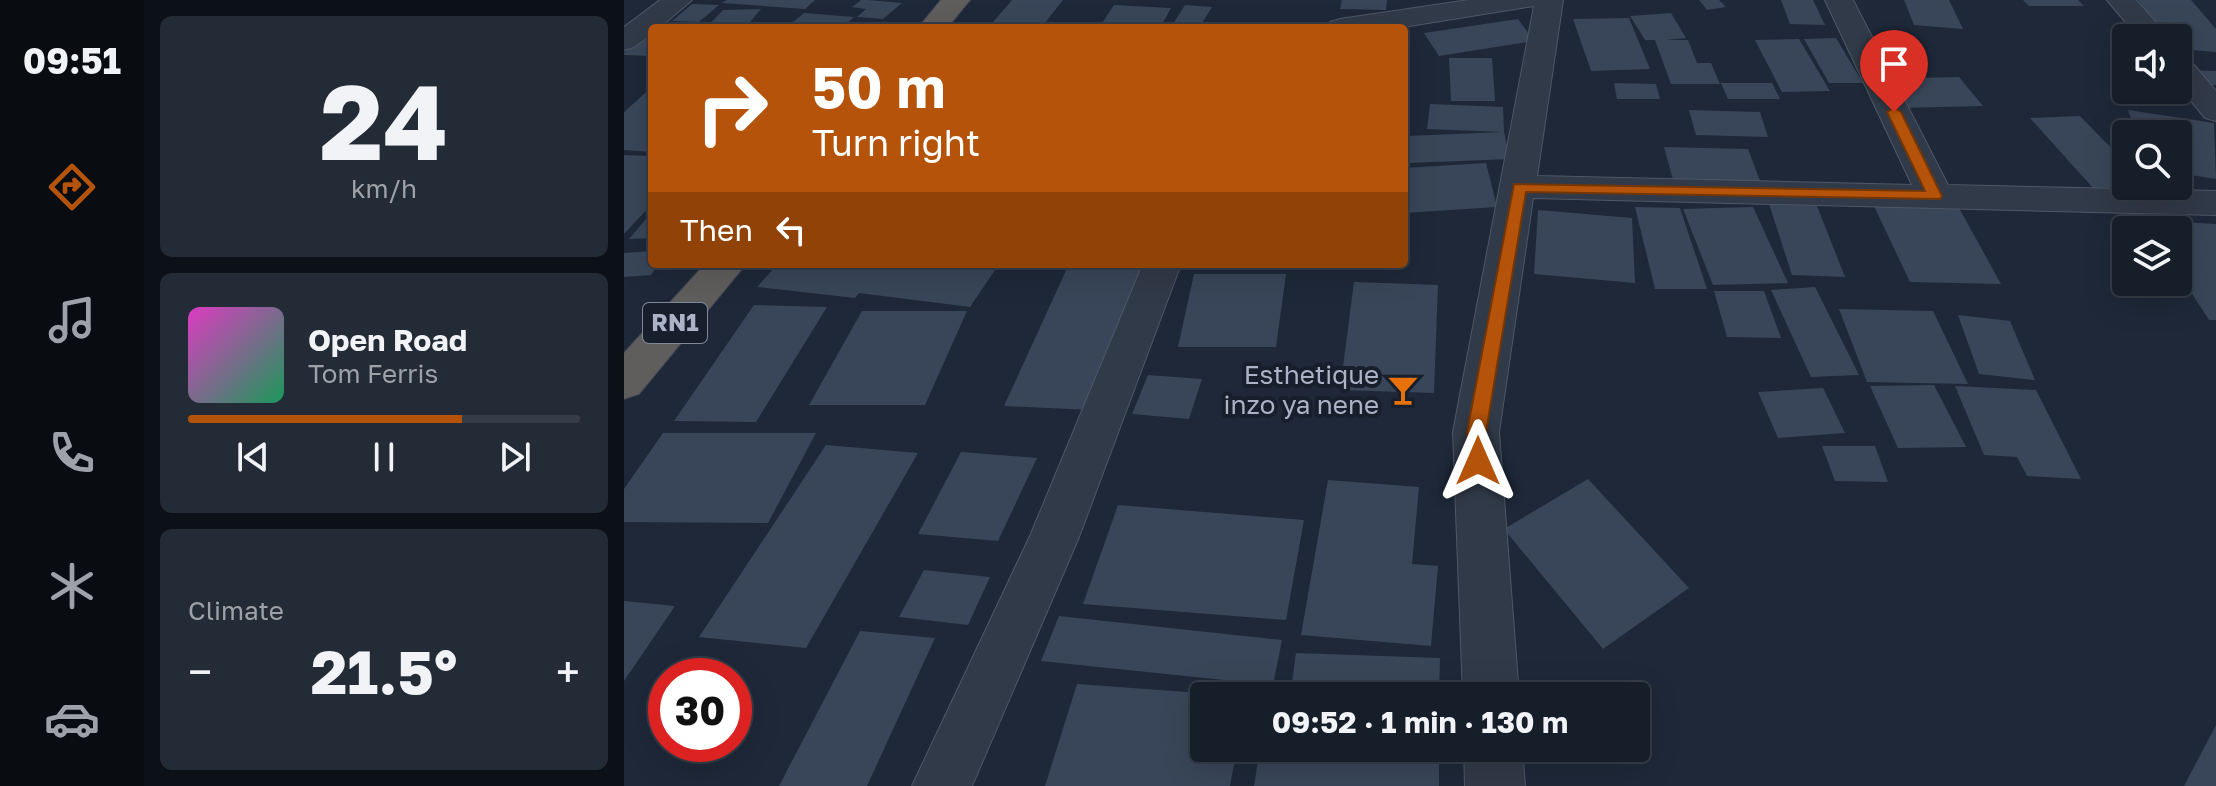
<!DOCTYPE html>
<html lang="en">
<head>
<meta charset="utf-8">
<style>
	:root { --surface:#161e2a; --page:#232b36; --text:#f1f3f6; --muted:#9ea2a8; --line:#353c47; --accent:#b45309 }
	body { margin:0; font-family:"Golos Text",sans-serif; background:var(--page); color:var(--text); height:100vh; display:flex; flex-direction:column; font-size:30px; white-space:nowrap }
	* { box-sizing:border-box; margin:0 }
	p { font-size:26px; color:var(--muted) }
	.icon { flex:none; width:44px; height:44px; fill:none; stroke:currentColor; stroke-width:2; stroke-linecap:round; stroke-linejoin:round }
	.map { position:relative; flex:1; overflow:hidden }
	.drawer { display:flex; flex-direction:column; gap:16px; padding:16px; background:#0c1017; width:480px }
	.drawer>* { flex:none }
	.top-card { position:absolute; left:24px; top:24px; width:760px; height:244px; border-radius:8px; box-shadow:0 8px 32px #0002,0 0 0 2px var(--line); background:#b45309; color:#fff; overflow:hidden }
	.controls { position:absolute; left:1488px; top:24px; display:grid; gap:16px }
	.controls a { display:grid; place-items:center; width:80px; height:80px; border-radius:8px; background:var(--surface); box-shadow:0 8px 32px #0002,0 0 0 2px var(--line); font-size:40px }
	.speed { position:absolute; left:24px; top:658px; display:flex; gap:16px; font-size:40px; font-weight:700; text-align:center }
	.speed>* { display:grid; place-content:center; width:104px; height:104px; border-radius:50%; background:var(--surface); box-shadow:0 8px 32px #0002,0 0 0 2px var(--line); line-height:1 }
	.speed .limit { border:12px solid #d22; background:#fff; color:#111 }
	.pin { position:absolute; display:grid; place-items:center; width:68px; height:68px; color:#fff; margin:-82px -34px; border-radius:50% 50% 50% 0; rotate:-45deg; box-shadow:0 0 8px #0007 }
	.pin .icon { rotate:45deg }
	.me { position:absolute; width:88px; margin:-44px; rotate:0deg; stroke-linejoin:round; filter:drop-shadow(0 0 6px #0008) }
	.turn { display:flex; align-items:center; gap:28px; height:168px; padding:0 32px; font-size:36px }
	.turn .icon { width:104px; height:104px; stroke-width:2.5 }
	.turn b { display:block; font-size:56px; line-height:68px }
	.then { display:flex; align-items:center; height:76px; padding:0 32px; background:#0003; gap:16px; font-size:30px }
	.big { font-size:60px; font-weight:700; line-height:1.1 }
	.drawer .tile { flex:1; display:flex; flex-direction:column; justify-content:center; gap:12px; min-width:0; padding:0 28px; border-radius:12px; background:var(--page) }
	.drawer .dial { align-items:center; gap:0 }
	.dial b { font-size:104px; line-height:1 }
	.song { display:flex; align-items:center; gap:24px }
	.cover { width:96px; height:96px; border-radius:12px; background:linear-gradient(135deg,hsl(310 70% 55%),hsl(150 70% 35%)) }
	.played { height:8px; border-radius:4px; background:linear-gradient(90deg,var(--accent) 70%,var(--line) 70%) }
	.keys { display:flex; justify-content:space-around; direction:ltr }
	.heat { display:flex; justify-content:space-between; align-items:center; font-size:44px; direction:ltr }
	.trip { position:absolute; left:566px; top:682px; width:460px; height:80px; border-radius:8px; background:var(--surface); box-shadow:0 8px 32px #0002,0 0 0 2px var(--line); font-weight:700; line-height:80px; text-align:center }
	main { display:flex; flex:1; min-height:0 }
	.tab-bar { display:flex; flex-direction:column; width:144px; justify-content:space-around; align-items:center; background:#090c11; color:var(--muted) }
	.tab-bar .icon { width:56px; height:56px }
	.tab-bar .selected { color:var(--accent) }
	.tab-bar b { font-size:36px; color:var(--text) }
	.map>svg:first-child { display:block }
	.building { fill:#394659 }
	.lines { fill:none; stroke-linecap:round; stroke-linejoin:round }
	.minor-casing { stroke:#4f5767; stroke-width:2 }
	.trunk-casing { stroke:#3c4453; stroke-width:2 }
	.minor { fill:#313a48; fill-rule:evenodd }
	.trunk { fill:#5f5e5c; fill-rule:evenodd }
	.route { fill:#b45309; stroke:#753606; stroke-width:2 }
	.labels { text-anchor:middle; stroke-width:8; stroke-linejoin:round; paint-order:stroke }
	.shield { fill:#171f2d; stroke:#7f8798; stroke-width:2 }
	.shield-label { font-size:24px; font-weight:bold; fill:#abb4c6 }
	.poi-label { font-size:26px; fill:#abb4c6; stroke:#171f2d; text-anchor:end }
</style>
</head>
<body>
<main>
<nav class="tab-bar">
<b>09:51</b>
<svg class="icon selected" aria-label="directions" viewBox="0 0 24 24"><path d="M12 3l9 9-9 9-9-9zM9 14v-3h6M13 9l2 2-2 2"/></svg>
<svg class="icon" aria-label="music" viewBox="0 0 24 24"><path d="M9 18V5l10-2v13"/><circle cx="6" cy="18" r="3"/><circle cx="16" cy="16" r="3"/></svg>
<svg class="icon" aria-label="phone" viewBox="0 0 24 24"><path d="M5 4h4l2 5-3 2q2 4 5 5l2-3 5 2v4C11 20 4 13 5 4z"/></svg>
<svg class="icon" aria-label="climate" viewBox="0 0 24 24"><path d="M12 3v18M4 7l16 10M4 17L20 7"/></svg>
<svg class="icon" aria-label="car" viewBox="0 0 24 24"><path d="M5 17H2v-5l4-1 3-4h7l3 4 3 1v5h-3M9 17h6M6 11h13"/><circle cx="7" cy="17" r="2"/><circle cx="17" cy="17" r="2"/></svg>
</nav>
<section class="drawer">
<div class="tile dial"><b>24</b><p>km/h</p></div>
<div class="tile">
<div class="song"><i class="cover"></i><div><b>Open Road</b><p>Tom Ferris</p></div></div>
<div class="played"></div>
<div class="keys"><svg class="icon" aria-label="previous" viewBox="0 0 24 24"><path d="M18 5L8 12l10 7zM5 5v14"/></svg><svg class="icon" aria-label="pause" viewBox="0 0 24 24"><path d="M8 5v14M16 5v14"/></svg><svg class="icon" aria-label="next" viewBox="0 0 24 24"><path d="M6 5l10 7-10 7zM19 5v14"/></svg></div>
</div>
<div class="tile"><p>Climate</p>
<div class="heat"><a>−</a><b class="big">21.5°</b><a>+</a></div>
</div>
</section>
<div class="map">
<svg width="1592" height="786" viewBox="0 0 1592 786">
	<rect width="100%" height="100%" fill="#1e2838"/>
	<path class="building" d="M103,0H191L181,9L98,3Z
		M237,0H244L278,3L259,19L233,17L242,9L228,7Z
		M388,0H439L417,28H364Z
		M718,0H763L762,10L716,9Z
		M1075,0H1095L1102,7L1083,10Z
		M1157,0H1189L1201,25L1166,24Z
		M1280,0H1325L1339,29L1290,25Z
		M1399,0H1454L1460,6H1405Z
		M1514,0H1567L1592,29V52L1554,49V38H1544Z
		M68,4L95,5L75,22L48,21Z
		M490,5L547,8L536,28H475Z
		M561,5L588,7L575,28L547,27Z
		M137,9L121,28H82L99,10Z
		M180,13L230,17L218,28H162Z
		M1047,13L1062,38L1041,40H1064L1073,63H1087L1096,84H1047L1031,40H1021L1006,16Z
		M1005,18L1026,69L967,71L949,19Z
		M894,19L910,41L815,56L800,33Z
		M1212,38L1239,83H1205L1180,39Z
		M1175,39L1206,91L1158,92L1131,40Z
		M21,40L28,41V56L0,55L1,46L11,47Z
		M825,58H868L871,101H827Z
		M1562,70L1592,71V85H1575Z
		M1335,77L1359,106L1276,108L1256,79Z
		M990,83L1032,84L1036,99H993Z
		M1097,83H1148L1156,99H1104Z
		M28,87V152L0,150V112Z
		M806,104L879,107L880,132L803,129Z
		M1065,110L1136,112L1144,137L1072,135Z
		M1504,110L1590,123L1592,179L1554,173V134H1513Z
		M1456,116L1502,163V187L1469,188L1406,118Z
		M880,132L886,159L785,163L783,136Z
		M1040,147L1124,149L1136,181L1049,180Z
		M0,155L28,156V204L0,234Z
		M862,163L873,207L780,213V168Z
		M1145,204L1193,206L1221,277L1168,275Z
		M1249,204L1334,206L1377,284L1286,282Z
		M1011,207L1056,208L1083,289H1031Z
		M1129,207L1164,283L1089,285L1059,209Z
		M914,210L1008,218L1011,283L910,274Z
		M28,212V238L5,239Z
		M1519,220L1592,224V320H1585L1554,272V230H1526Z
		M28,251V264H34L27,275L0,277V253Z
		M154,264H375L346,307L235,293L231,298L133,287Z
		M445,264H523L468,410L380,406Z
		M570,274H662L652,347H554Z
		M730,282L814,285L810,393L716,390Z
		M1191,287L1235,375L1187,377L1147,290Z
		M1090,291H1140L1157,338L1103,337Z
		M130,305L203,307L132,422L50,421Z
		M1215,309L1309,311L1344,384L1243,382Z
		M238,311H343L301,405H185Z
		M1334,315L1386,321L1411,380L1355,374Z
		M524,375L578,379L565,419L508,414Z
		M1310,385L1342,447L1274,448L1246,386Z
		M1331,386L1412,390L1457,479L1403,476L1393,457L1360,455Z
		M1199,388L1221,433L1154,438L1134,392Z
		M39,433H192L144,523L0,522V489Z
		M202,445L294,453L182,648L75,637Z
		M1198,446H1251L1264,482L1211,481Z
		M337,452L413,458L374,541L294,534Z
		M964,479L1065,588L979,649L880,529Z
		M704,480L795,487L788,564L814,566L807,646L677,635Z
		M494,505L680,520L662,620L459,604Z
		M300,570L366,577L344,625L275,617Z
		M0,601L51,606L0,681Z
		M435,616L658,640L649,685L417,661Z
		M236,631L311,638L243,786H155Z
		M672,653L816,658L815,696H666Z
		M453,684L591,694L580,696V748H613L606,786H421Z
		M1592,725V786H1560Z
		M660,748H815V786H630L634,761L658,763Z"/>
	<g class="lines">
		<defs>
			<path id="minor" d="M36,0H68L35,28H28V34L10,47L0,50V27Z
				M845,0H939L913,176L1288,185L1201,0H1229L1324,185L1592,191V215L909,198L875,432L895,696H839L829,432L910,6L773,28H702L706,22L716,19Z
				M1483,0H1512L1546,38H1515Z
				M1554,56L1565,59L1592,91V121L1581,118L1554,85Z
				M519,264H557L455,537L348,786H288L406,536Z
				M840,748H898L901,786H841Z"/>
			<path id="trunk" d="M317,0H346L323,28H294Z
				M81,264H122L15,394L0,399V353Z"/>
		</defs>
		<use href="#minor" class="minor-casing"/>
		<use href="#trunk" class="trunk-casing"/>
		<use href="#minor" class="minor"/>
		<use href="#trunk" class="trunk"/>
	</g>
	<path class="route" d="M1270,108L1277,112L1318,196L1316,199L902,192L862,432L861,467H847L843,432L890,184L1301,191L1263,112Z"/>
	<defs>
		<symbol id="bar-bare" viewBox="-9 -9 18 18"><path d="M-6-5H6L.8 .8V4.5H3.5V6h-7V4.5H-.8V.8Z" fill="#e8710a" stroke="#171f2d" stroke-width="2.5" paint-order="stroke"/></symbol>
	</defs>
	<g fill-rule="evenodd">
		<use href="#bar-bare" x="757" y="368" width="44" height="44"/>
	</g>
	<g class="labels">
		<rect class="shield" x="19" y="303" width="64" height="40" rx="6"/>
		<g class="shield-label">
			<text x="51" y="331">RN1</text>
		</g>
		<g class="poi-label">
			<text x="755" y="384">Esthetique<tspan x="755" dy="30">inzo ya nene</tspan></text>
		</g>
	</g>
</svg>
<div class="controls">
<a><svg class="icon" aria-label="sound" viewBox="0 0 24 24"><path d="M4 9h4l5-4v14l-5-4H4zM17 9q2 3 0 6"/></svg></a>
<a><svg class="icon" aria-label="search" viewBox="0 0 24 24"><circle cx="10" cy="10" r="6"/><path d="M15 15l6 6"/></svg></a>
<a><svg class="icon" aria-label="layers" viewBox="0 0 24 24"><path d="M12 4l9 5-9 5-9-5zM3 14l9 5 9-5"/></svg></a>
</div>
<div class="speed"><div class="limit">30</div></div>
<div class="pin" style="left:1270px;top:112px;background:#d93025"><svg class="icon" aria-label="arrive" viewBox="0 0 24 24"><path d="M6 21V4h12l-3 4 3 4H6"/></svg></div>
<svg class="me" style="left:854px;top:461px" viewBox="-20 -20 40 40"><path d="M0-17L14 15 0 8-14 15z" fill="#b45309" stroke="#fff" stroke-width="4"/></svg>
<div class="trip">09:52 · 1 min · 130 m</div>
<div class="top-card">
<div class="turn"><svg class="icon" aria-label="right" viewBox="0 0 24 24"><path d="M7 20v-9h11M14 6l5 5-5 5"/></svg><div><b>50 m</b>Turn right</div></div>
<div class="then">Then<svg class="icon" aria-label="left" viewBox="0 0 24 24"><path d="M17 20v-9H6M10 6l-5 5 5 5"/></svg></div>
</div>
</div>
</main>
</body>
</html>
